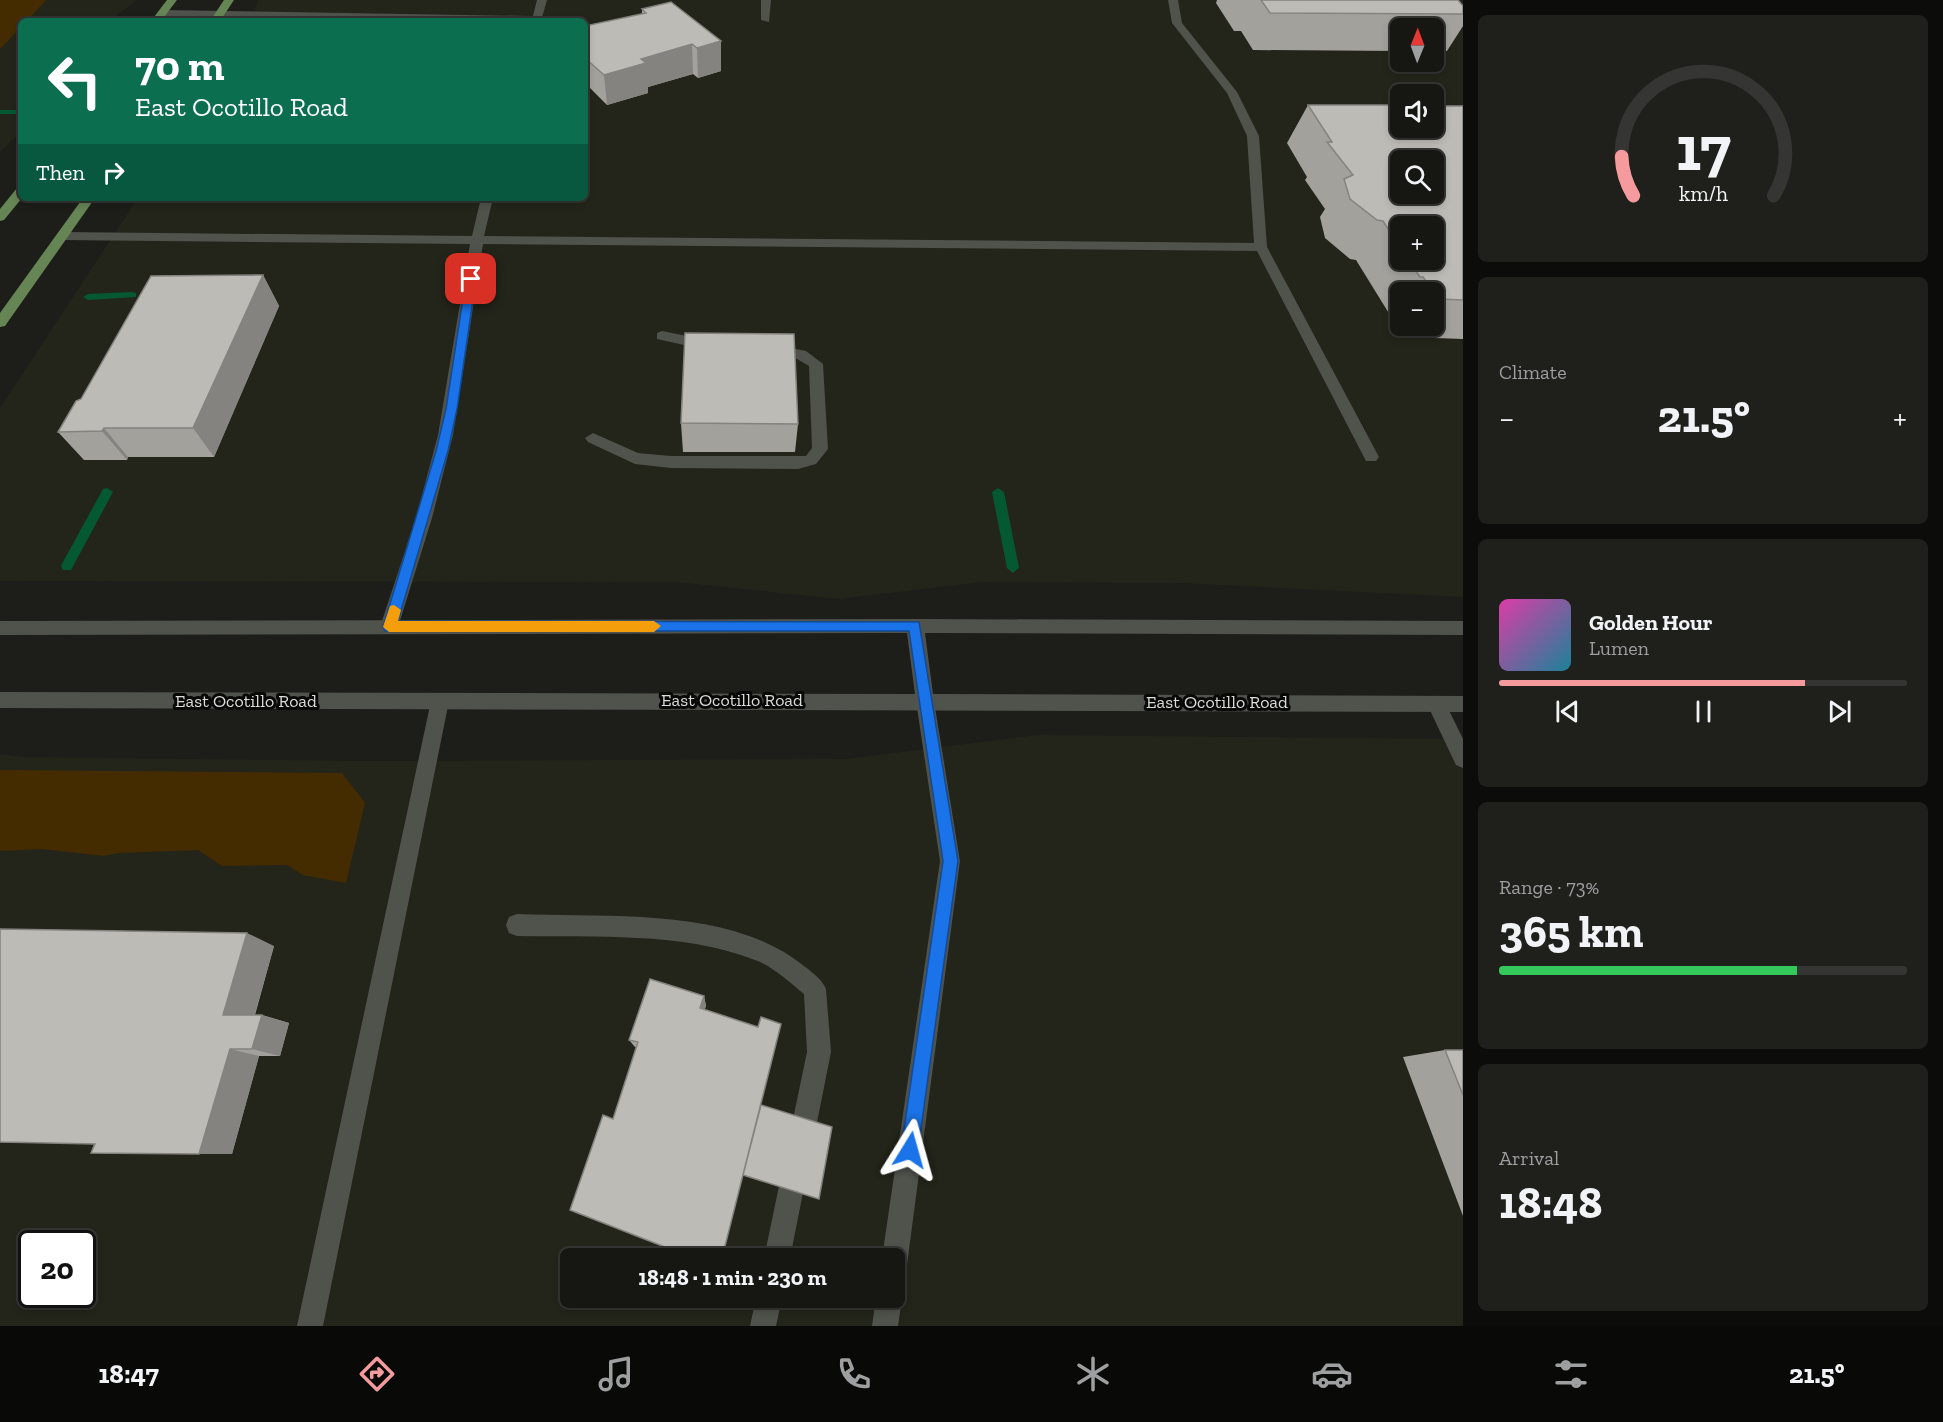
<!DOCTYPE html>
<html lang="en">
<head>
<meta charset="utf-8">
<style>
	:root { --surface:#161613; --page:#1f1f1c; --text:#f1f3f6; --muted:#9e9fa0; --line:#353533; --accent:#f59b9e }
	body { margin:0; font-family:"Zilla Slab",serif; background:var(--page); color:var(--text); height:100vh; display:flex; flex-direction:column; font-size:22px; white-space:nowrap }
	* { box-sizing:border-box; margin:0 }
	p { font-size:20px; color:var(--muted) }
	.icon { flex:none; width:33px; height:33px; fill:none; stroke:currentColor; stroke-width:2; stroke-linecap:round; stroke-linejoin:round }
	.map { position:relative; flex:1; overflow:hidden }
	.side { display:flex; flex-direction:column; gap:15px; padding:15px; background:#0c0c0a; width:480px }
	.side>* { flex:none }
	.banner { position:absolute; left:18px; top:18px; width:570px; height:183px; border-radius:9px; box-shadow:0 3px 9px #0003,0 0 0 2px var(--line); background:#0b6e4f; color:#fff; overflow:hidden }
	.needle { width:39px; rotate:1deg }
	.tools { position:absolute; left:1390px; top:18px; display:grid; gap:12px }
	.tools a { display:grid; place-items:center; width:54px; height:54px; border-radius:9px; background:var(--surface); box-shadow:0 3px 9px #0003,0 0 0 2px var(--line); font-size:30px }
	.speed { position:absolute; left:18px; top:1230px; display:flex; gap:12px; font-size:30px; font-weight:700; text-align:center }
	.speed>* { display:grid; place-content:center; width:78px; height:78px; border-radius:50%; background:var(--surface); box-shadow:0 3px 9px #0003,0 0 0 2px var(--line); line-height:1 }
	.speed .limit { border:3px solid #111; border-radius:9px; background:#fff; color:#111 }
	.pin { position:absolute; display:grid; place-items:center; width:51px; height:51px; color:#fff; margin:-26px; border-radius:12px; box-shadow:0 3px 9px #0006 }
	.me { position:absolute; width:66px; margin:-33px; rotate:8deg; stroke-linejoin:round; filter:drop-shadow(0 0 4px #0008) }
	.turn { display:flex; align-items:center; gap:21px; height:126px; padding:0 18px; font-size:27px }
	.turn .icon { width:78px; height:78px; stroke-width:2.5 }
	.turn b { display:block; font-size:42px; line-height:51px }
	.then { display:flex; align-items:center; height:57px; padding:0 18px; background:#0003; gap:12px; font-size:22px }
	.big { font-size:45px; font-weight:700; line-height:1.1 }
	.side .tile { flex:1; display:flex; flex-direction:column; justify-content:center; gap:9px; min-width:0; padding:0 21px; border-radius:9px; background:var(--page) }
	.side .dial { align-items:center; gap:0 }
	.dial svg { height:156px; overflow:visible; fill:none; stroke:var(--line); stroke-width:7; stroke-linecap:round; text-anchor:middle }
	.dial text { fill:var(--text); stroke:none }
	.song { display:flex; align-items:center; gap:18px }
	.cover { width:72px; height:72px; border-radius:9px; background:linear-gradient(135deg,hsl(320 70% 55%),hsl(190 70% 35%)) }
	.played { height:6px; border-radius:3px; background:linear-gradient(90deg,var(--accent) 75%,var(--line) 75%) }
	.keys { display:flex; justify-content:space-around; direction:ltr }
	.heat { display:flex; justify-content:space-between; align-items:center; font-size:33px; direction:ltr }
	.charge { height:9px; border-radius:4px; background:linear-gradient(90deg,#34c759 73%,var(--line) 0) }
	.trip { position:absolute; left:560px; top:1248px; width:345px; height:60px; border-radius:9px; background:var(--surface); box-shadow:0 3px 9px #0003,0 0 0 2px var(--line); font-weight:700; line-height:60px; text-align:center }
	.menu { display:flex; height:96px; justify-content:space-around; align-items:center; background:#090908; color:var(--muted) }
	.menu .icon { width:42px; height:42px }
	.menu .selected { color:var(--accent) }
	.menu b { font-size:27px; color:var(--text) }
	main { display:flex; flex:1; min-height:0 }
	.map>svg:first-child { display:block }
	.built { fill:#23251a; fill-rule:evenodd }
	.green { fill:#452c00 }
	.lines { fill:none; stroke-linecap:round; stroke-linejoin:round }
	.stream { fill:#045933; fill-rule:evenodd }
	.service { fill:#50524c; fill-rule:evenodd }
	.secondary { fill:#50524c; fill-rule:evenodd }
	.primary { fill:#668555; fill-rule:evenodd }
	.wall { fill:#a3a19c; fill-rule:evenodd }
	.shaded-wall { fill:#84837f }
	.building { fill:#bdbbb5; stroke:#84837f; stroke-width:1.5; fill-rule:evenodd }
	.route { fill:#1a73e8; stroke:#114b97; stroke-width:1.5 }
	.slow { fill:#f59e0b }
	.labels { text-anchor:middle; stroke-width:6; stroke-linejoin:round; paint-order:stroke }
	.street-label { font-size:18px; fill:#dcddda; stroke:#080806 }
</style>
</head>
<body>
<main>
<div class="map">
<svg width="1463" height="1326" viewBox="0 0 1463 1326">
	<rect width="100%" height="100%" fill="#1d1e19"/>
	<path class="built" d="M0,0H137L109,21H21V132L0,152Z
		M258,0H1463V597L1182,583L981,582L839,599L677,582L0,581V408L138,198H585V21H251ZM1401,28H1434V62H1401ZM1401,94H1434V128H1401ZM1401,160H1434V194H1401ZM1401,226H1434V260H1401ZM1401,292H1434V326H1401Z
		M1039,735L1463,739V1326H0V754L24,757L365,761L846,759ZM32,1244H82V1294H32ZM570,1258H894V1298H570Z"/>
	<path class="green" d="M0,0H46L27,21H21V27L0,49Z
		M0,770L342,773L365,803L346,883L303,875L287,865L222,866L198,850L118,853L104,856L41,849L0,851Z"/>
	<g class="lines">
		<path class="stream" d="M0,110H21V114H0Z
			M132,292L136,293V297L88,300L83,297L88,294Z
			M107,488L113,492L71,570H63L61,566L63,562L103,489Z
			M998,488L1004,492L1019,568L1013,573L1007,568L992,492Z"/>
		<path class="service" d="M537,0H547L541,21L162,16L157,13L162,10L533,16Z
			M761,0H771L769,22L761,20Z
			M1168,0H1178L1182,23L1237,92L1259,136L1267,247L1379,457L1376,461H1366L1257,251L483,244L453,435L432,518L398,627L395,632L389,634L383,632L380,627L416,518L438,435L470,244L62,240L56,236L62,232L472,236L481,198H493L484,236L1254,243L1247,136L1227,93L1172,23Z
			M662,331L707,340L714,345L707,350L657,339V333Z
			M771,344L806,351L823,364L828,449L816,464L798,469L671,468L635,464L588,442L585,438L593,433L638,453L671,456H806L812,448L809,366L792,356L766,352L764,349Z
			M440,693L447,695L449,701L323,1326H297L431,701L433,695Z
			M925,693L932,695L934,701L960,861L907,1265L903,1274L894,1278V1258H882L940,861L916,701L918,695Z
			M1436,696L1443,698L1463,739V768L1456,765L1427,704L1429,698Z
			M517,914C608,918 730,906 804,966C813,973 822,979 826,989L831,1052L790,1258H764L807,1052L804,994C789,982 774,967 755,960C681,931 595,938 517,936L509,933L506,925L509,917Z
			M894,1287L898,1289L902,1298L898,1326H872L876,1298H894Z
			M756,1298H782L776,1326H750Z"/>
		<path class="secondary" d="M915,619L1463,621V635L925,633L933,694L1463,696V712L0,708V692L915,694L907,633L0,635V621Z"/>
		<path class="primary" d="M167,0H177L161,21H151Z
			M224,0H234L220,21H210Z
			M21,187L22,198L4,220L0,221V209L17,188Z
			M83,198H95L5,326L0,327V313Z"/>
	</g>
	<path class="wall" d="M1217,0H1458L1463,6V26L1447,51H1434V28H1401V51L1253,50L1241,31H1234L1216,3Z
		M642,9L721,41V71L698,78L693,74L648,87V93L607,105L585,83V26L642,14Z
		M1308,105L1463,106V339L1407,337L1394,315H1390L1356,260L1350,259L1325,238L1320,217L1325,209L1305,180L1307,177L1287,143ZM1401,226L1434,260H1401ZM1401,292H1434V326H1401Z
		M263,275L279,306L214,457H128L127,460H84L58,432Z
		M681,423L798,424L795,452H683Z
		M0,929L274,946L255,1015H262L289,1023L280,1056H259L232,1154L91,1153L94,1144L0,1142Z
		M704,996L706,1006L704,1010L758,1027L781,1024L613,1119L637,1048L635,1047L629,1040Z
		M1445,1050H1463V1216L1403,1057Z"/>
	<path class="shaded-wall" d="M721,41V71L698,78L697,48Z
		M692,44L693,74L648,87V93L607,105L604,75L641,59Z
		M263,275L279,306L214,457L193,428Z
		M104,428L128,457L127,460L102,431Z
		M247,933L274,946L252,1024L223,1015Z
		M704,996L706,1006L702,1017L700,1008Z
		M262,1015L289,1023L280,1056L252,1049Z
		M230,1049L259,1056L232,1154H199Z"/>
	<path class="building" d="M1261,0H1458L1463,6V14L1270,13Z
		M671,2L721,41L697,48L692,44L641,59L646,63L604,75L585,58V26L646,13L642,9Z
		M1308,105H1401V128H1434V106H1463V300L1439,299L1423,277H1420L1408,260H1434V226H1401V249L1383,221L1377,220L1350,199L1344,179L1353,175L1327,142H1332ZM1401,160H1434V194H1401Z
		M263,275L193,428H104L102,431L58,432L76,401L81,399L151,276Z
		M685,333L794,334L798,424L681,423Z
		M0,929L247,933L223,1015H262L252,1049H230L199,1154L91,1153L95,1144L0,1142Z
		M650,979L704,996L700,1008L758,1027L761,1017L781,1024L722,1258H693L570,1210L603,1115L613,1119L638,1042L629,1040Z
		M1445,1050H1463V1095Z
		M761,1105L832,1127L819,1199L743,1175Z"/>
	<path class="route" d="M471,276L476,279L457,409L448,451L398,621L919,622L958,861L917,1157L910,1160L904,1157L901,1150L943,861L909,631H385L383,627L436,451L446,409L466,279Z"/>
	<path class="slow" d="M394,605L401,610L398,621H654L661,626L654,632H389L383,627L390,606Z"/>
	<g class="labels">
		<g class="street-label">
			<text x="732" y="706">East Ocotillo Road</text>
			<text x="246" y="707">East Ocotillo Road</text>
			<text x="1217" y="708">East Ocotillo Road</text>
		</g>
	</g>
</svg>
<div class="tools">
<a><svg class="needle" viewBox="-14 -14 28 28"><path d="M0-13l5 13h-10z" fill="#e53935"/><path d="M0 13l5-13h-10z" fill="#9e9fa0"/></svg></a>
<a><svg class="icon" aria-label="sound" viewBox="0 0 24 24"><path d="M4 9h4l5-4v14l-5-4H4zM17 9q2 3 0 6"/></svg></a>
<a><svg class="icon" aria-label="search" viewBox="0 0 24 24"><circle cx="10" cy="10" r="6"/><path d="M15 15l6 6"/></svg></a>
<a>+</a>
<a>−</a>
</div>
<div class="speed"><div class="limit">20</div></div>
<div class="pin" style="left:471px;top:279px;background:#d93025"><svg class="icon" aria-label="arrive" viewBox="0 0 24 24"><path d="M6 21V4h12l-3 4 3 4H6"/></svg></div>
<svg class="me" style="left:910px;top:1150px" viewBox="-20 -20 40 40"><path d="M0-17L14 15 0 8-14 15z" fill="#1a73e8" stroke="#fff" stroke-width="4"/></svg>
<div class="trip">18:48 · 1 min · 230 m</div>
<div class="banner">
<div class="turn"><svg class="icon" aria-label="left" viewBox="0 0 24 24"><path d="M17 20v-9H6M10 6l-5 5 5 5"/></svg><div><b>70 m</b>East Ocotillo Road</div></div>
<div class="then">Then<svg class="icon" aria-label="right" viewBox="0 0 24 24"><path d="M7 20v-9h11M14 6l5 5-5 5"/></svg></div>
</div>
</div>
<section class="side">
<div class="tile dial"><svg viewBox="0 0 100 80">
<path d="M14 69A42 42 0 1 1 86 69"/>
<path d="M14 69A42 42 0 0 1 8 49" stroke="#f59b9e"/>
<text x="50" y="56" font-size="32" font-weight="700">17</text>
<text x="50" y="72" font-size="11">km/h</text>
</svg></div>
<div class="tile"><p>Climate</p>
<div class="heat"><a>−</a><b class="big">21.5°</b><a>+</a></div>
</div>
<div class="tile">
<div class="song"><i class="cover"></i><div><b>Golden Hour</b><p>Lumen</p></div></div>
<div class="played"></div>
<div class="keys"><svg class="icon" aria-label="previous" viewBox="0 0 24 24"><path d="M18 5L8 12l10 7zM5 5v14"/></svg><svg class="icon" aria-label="pause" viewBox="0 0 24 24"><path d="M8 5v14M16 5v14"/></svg><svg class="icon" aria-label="next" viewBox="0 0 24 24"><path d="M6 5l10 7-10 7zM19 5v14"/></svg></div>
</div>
<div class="tile"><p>Range · 73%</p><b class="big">365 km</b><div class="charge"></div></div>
<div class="tile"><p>Arrival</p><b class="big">18:48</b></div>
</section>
</main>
<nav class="menu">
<b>18:47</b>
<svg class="icon selected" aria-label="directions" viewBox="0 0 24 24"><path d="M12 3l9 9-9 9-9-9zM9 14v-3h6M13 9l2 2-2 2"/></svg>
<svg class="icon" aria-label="music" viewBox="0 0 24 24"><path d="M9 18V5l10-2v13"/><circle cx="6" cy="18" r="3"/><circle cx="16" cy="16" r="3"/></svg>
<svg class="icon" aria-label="phone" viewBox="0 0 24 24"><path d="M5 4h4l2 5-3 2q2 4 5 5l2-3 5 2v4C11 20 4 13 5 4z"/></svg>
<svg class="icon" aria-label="climate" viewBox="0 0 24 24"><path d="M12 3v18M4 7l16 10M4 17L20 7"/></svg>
<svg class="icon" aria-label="car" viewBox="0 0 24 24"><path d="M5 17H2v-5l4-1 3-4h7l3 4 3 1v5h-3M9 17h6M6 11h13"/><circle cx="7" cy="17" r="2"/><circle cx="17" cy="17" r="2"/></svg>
<svg class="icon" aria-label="filters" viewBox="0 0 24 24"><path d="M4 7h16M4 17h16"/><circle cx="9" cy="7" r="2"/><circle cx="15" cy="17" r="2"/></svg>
<b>21.5°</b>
</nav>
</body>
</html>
